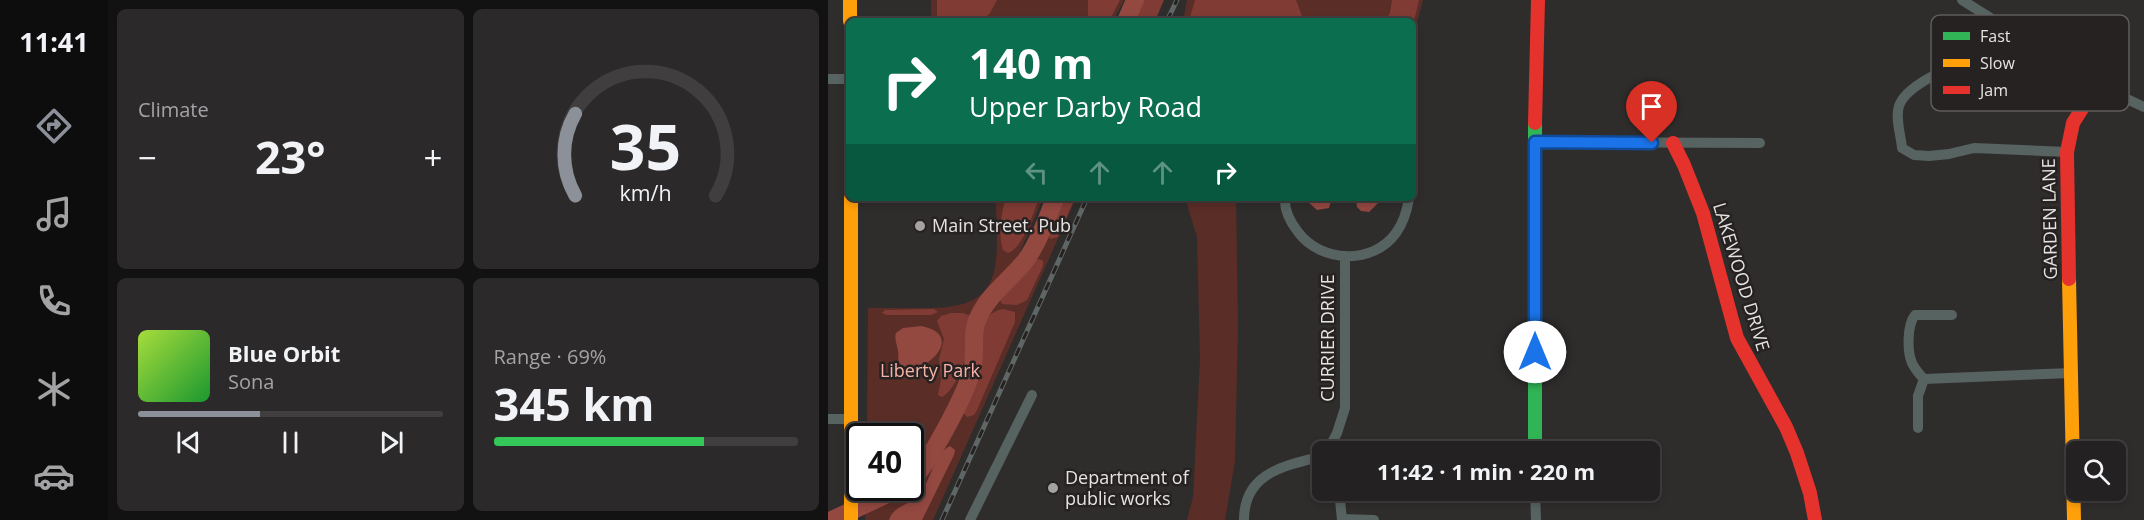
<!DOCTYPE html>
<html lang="en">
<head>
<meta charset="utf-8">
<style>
	:root { --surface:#232121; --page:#2b292a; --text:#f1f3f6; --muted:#a3a3a5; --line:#403e3f; --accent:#8c9099 }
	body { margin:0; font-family:"Open Sans",sans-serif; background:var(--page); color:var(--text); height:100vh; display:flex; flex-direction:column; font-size:22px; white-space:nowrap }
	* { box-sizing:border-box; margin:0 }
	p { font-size:20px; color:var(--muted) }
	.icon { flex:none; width:33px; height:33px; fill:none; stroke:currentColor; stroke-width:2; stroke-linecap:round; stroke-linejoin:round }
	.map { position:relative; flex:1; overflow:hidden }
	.sheet { display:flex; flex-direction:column; gap:9px; padding:9px; background:#131212; width:720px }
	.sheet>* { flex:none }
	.guide { position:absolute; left:18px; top:18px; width:570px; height:183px; border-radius:9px; box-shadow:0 3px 9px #0003,0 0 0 2px var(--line); background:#0b6e4f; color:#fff; overflow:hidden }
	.tools { position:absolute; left:1238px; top:441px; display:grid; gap:12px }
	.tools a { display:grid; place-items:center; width:60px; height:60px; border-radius:9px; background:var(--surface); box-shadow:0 3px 9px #0003,0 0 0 2px var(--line); font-size:30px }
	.speed { position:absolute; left:18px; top:423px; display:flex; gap:12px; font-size:30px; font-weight:700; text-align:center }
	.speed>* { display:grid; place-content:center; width:78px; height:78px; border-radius:50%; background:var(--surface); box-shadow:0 3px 9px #0003,0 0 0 2px var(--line); line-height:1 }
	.speed .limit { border:3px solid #111; border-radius:9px; background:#fff; color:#111 }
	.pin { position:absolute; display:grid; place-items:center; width:51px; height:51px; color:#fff; margin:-62px -26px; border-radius:50% 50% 50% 0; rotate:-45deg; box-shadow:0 0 6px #0007 }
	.pin .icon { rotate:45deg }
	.me { position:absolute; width:66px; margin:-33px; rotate:0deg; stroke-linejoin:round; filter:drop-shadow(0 0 4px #0008) }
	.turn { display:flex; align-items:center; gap:21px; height:126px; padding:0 24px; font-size:27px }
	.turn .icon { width:78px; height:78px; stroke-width:2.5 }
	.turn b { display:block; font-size:42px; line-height:51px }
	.lanes { display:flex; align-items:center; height:57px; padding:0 24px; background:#0003; justify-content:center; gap:30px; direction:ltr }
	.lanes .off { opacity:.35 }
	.big { font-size:45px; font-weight:700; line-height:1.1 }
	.sheet .card { flex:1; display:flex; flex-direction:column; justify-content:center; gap:9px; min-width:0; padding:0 21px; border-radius:9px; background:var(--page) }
	.sheet .dial { align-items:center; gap:0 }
	.dial svg { height:156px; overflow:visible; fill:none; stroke:var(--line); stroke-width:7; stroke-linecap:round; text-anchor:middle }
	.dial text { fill:var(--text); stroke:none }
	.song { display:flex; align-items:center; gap:18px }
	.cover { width:72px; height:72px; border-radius:9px; background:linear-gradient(135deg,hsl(80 70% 55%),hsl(130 70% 35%)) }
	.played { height:6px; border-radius:3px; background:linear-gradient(90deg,var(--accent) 40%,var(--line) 40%) }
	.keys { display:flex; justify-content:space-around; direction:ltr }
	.heat { display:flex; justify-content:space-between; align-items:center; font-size:33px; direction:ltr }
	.charge { height:9px; border-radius:4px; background:linear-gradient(90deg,#34c759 69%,var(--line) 0) }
	.sheet .tiles { flex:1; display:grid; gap:9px; grid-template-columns:repeat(2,1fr) }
	.trip { position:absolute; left:484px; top:441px; width:348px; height:60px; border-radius:9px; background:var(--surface); box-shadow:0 3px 9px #0003,0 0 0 2px var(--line); font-weight:700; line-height:60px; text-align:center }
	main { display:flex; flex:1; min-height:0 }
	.dock { display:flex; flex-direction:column; width:108px; justify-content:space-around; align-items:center; background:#0e0d0d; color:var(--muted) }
	.dock .icon { width:42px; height:42px }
	.dock .current { color:var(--accent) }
	.dock b { font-size:27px; color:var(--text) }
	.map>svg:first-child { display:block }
	.green { fill:#5b2d27 }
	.forest { fill:#803c34 }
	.water { fill:#934840 }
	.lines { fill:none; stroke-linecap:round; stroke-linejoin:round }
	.river { stroke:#934840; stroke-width:18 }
	.street { stroke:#566361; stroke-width:10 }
	.fast { stroke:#30b455; stroke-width:14 }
	.slow { stroke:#ff9f0a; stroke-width:14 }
	.jam { stroke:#e5322d; stroke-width:14 }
	.rail-casing { stroke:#5f6766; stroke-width:5 }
	.rail { stroke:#262221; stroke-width:3; stroke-dasharray:9; stroke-linecap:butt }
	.route-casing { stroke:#114b97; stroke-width:15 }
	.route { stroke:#1a73e8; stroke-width:10 }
	.poi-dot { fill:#a5a2a2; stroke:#262221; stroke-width:2 }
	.labels { text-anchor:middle; stroke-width:5; stroke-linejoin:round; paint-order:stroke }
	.street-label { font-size:18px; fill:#e5e2e2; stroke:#262221 }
	.poi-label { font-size:18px; fill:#e5e2e2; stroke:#262221; text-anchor:start }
	.park-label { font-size:18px; fill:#f9b2a8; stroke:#262221 }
	.key { fill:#262221; stroke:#5f5c5b; stroke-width:1.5 }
	.key-label { font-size:16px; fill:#e5e2e2 }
</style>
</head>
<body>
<main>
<nav class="dock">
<b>11:41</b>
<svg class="icon current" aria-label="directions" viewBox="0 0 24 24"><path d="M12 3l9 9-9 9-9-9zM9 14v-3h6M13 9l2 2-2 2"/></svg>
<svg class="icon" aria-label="music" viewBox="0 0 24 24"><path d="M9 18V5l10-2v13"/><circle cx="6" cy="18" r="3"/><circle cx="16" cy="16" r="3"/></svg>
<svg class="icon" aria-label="phone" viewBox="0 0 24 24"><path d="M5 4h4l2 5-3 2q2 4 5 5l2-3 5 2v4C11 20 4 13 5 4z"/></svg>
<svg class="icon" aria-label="climate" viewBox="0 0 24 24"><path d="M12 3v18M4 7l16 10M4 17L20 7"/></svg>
<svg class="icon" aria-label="car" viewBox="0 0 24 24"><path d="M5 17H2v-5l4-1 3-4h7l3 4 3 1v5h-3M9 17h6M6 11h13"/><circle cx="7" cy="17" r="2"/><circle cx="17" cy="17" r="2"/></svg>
</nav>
<section class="sheet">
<div class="tiles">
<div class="card"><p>Climate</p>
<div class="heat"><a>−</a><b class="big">23°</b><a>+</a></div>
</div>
<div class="card dial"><svg viewBox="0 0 100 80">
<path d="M14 69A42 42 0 1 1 86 69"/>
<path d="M14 69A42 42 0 0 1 14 27" stroke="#8c9099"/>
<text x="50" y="56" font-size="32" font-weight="700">35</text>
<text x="50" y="72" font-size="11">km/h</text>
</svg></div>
<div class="card">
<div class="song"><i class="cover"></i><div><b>Blue Orbit</b><p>Sona</p></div></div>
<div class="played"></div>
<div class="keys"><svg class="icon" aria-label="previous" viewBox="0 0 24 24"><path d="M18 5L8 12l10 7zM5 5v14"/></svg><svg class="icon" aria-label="pause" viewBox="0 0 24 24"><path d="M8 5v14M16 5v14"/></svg><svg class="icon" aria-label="next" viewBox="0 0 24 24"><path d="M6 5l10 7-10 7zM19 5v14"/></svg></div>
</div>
<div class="card"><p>Range · 69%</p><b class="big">345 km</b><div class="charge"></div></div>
</div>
</section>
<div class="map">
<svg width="1316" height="520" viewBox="0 0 1316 520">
	<rect width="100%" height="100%" fill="#2f2c2c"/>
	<path class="green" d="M103,0H296L285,21H103Z
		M359,0H595L585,37V21H355Z
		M168,198H215L189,259L173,281L150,307H162L204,259L223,224L233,198H248L105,520H37L38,488H82V436H39L40,308C57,308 74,308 90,308C121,308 157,308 166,272C171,252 168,219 168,198Z
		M357,198H408L410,325L407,461L397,520H359L365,497L372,359L369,237Z"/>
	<path class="forest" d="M109,0H169L162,13L154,21H109Z
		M260,0H292L281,21H260Z
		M314,0H336L327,21H306Z
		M367,0H468L476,21H361Z
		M564,0H591L585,25V21H557L562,13Z
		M178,198H211C205,213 196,247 180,253L175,250C170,235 173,213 178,198Z
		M235,198H247L230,237L222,239L221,232Z
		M211,259L215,261V266L199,300L189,305L174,304L172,300L174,297L204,262Z
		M106,309L110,312L103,315H59L54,313L57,310Z
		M175,309L187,312V322L149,410L146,415L139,417L134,411V407C138,397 145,388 147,377C151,354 145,314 175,309Z
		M123,313H135L145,317C144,337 133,387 114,397L110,395L113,380L111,359L116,339L109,321L113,316Z"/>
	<path class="water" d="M478,198H504L501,208L489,210L479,201Z
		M528,198H552L551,202L541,212L533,211L529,207Z
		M93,326C144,336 87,383 72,364C69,360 71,356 70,351C69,344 66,339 68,333L75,328Z
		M122,446L127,450L126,455L94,520H61C66,504 83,506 92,494C103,480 106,454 122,446Z"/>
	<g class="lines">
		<path class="river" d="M298,21L307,0
			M82,481C100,467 139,392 144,369C149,351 142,333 151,316C161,294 183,279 198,260C211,241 219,219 227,198
			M4,520L72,488"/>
		<path class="street" d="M1134,0L1269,85L1316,107
			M1182,31C1173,38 1163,49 1153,54C1132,64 1079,82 1071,106C1067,119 1073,135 1074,148L1086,155L1101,156L1121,154L1146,148L1239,152
			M0,79H21
			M707,142L932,143
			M457,198C456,211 463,223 470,232C493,263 545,265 568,233C576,222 579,211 581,198
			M1124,315H1087C1079,325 1079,351 1084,363C1087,369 1091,374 1096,379L1243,373
			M0,419H24
			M1090,428V396L1096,379
			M499,452L509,433L517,408V256
			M511,490L514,520
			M707,490L708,520
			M514,519L546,520
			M142,520L204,395
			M416,520C416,472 457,466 495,456"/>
		<path class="fast" d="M707,452V123"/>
		<path class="slow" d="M22,0V21
			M23,198V520
			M1241,279L1246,520"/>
		<path class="jam" d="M707,123L710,0
			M845,143L856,165L875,213L909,338L958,427L969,453L982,493L987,520
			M1241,279L1239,152L1245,123L1269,85"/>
		<defs>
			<path id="rail" d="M339,21L349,0
				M114,520L259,198"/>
		</defs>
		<use href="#rail" class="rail-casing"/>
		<use href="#rail" class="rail"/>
	</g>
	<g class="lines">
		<defs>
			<path id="route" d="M707,352V142L824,143"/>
		</defs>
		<use href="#route" class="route-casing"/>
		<use href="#route" class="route"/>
	</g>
	<g class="poi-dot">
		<circle cx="92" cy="226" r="6"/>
		<circle cx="225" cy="488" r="6"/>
	</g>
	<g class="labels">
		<g class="street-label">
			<text transform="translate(1222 219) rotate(-91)" y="6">GARDEN LANE</text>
			<text transform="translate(913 277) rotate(73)" y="6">LAKEWOOD DRIVE</text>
			<text transform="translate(500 338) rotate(-90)" y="6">CURRIER DRIVE</text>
		</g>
		<g class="poi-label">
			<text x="104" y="232">Main Street. Pub</text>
			<text x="237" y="484">Department of<tspan x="237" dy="21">public works</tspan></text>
		</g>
		<g class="park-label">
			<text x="102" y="377">Liberty Park</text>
		</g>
	</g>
	<rect x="1103" y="15" width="198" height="96" rx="9" class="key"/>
	<rect x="1115" y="32" width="27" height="8" fill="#30b455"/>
	<rect x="1115" y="59" width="27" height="8" fill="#ff9f0a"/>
	<rect x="1115" y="86" width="27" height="8" fill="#e5322d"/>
	<g class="key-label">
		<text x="1152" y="42">Fast</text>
		<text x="1152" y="69">Slow</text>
		<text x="1152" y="96">Jam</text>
	</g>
</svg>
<div class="tools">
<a><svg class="icon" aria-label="search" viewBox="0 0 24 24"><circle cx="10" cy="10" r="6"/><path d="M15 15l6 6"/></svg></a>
</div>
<div class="speed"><div class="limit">40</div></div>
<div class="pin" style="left:824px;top:143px;background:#d93025"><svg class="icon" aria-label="arrive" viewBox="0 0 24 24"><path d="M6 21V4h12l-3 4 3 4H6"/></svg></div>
<svg class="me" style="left:707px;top:352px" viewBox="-20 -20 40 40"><circle r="19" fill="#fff"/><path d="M0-13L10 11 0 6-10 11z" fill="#1a73e8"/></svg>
<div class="trip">11:42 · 1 min · 220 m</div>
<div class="guide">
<div class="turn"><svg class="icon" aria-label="right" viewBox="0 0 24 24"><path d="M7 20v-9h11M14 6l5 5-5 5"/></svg><div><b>140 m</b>Upper Darby Road</div></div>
<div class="lanes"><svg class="icon off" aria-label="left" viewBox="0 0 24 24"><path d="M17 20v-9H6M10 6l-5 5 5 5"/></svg><svg class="icon off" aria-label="ahead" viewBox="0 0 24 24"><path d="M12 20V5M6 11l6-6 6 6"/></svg><svg class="icon off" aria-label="ahead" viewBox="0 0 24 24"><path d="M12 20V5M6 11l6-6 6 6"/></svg><svg class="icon" aria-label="right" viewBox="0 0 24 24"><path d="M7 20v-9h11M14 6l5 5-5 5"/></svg></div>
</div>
</div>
</main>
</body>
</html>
